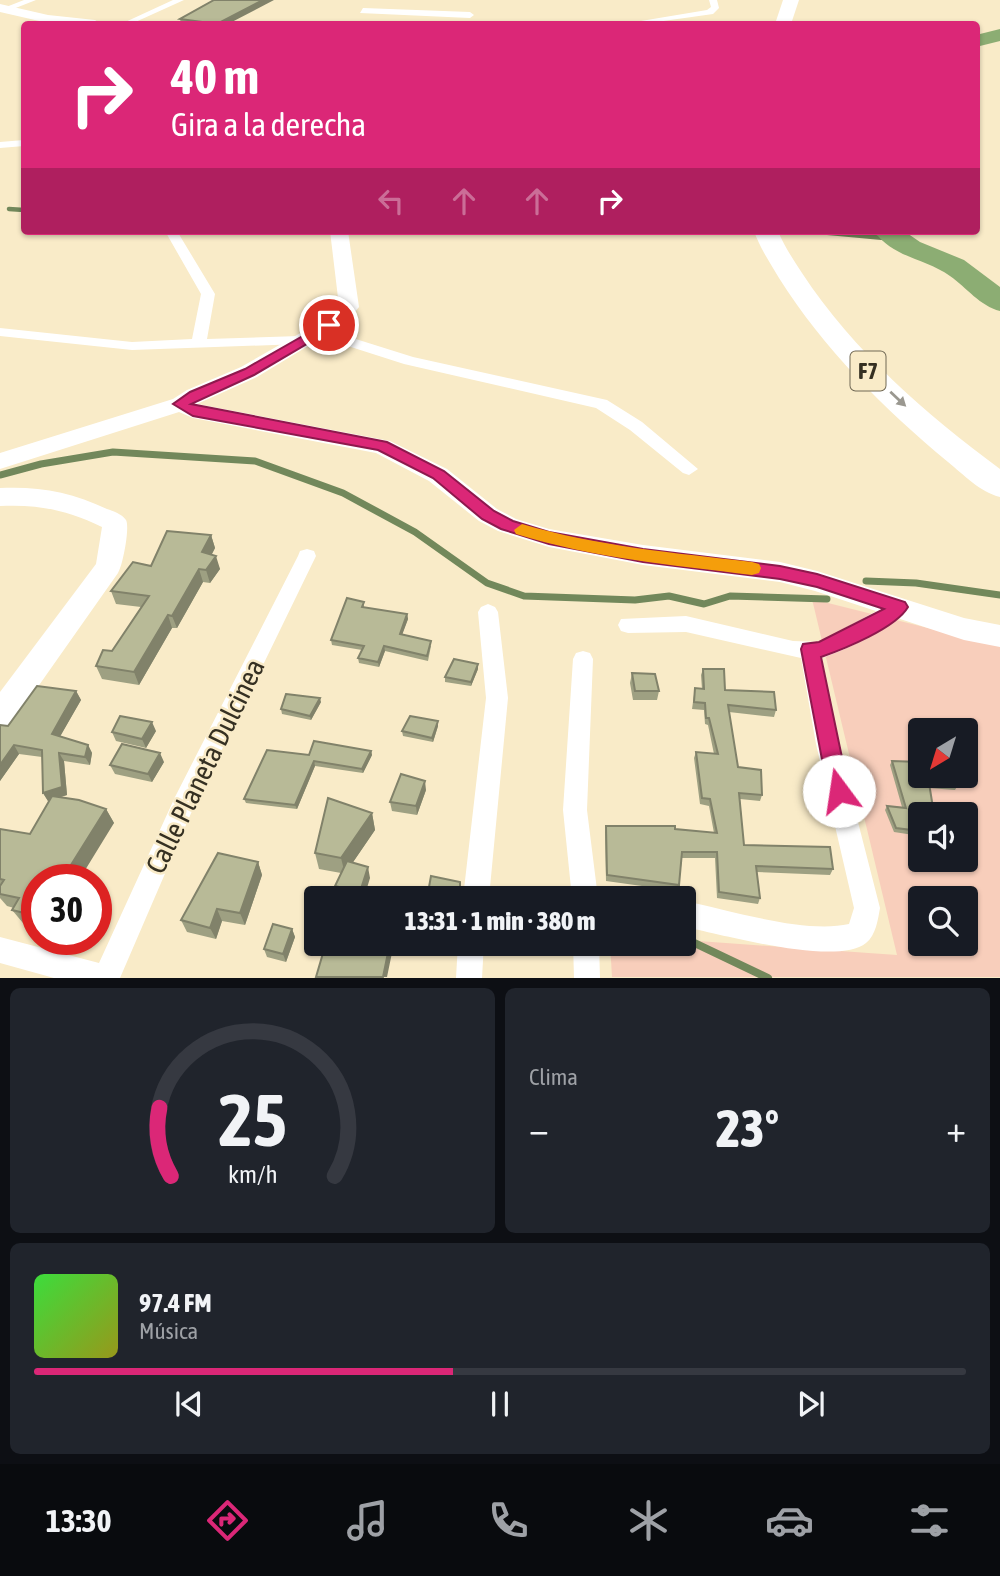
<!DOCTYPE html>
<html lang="es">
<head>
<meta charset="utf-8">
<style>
	:root { --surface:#171b24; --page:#20242c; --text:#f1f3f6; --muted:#9ea1a6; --line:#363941; --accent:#db2777 }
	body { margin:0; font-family:"Asap Condensed",sans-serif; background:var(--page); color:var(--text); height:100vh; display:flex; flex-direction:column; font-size:26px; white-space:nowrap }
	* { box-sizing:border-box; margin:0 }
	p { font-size:23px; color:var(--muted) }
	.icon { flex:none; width:38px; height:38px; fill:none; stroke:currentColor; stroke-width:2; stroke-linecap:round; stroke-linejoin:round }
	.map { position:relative; height:978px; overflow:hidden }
	.sheet { display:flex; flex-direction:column; gap:10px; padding:10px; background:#0d0f14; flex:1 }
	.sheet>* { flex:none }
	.top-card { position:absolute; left:21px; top:21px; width:959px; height:214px; border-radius:7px; box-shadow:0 2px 5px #0004; background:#db2777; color:#fff; overflow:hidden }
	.needle { width:46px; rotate:218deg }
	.buttons { position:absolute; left:908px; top:718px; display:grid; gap:14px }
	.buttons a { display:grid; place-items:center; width:70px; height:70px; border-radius:7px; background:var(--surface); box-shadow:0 2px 5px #0004; font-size:35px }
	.speed { position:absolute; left:21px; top:864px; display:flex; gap:14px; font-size:35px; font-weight:700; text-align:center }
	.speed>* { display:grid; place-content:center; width:91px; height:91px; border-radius:50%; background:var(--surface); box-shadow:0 2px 5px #0004; line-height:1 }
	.speed .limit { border:10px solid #d22; background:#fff; color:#111 }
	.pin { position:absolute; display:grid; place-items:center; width:60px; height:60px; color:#fff; margin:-30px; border:4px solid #fff; border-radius:50%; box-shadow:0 2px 7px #0007 }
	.me { position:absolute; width:77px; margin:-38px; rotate:346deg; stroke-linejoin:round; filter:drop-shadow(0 0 5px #0008) }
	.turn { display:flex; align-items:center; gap:24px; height:147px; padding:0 35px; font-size:32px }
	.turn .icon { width:91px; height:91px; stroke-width:2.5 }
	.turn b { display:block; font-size:49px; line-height:60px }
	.lanes { display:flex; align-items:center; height:66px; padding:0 35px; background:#0003; justify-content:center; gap:35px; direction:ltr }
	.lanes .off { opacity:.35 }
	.big { font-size:52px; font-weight:800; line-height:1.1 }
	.sheet .widget { flex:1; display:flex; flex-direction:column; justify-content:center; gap:10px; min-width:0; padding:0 24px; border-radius:10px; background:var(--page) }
	.sheet .dial { align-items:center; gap:0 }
	.dial svg { height:182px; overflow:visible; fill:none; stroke:var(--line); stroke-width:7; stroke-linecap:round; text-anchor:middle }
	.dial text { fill:var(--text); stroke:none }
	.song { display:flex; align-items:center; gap:21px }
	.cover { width:84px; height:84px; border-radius:10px; background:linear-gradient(135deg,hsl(120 70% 55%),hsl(60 70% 35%)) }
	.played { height:7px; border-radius:4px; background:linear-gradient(90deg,var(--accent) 45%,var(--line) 45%) }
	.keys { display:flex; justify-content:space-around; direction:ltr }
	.heat { display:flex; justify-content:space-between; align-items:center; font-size:38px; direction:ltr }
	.sheet .tiles { flex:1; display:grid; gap:10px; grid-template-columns:1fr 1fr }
	.widget:last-child { grid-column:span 2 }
	.trip { position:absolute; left:304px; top:886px; width:392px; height:70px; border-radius:7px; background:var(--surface); box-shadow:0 2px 5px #0004; font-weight:800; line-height:70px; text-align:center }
	.menu { display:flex; height:112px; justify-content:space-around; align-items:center; background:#090b0e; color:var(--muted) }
	.menu .icon { width:49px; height:49px }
	.menu .on { color:var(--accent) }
	.menu b { font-size:32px; color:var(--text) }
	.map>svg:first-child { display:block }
	.green { fill:#f8cebb; fill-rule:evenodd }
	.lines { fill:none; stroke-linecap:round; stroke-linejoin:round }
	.stream-far2 { stroke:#72885b; stroke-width:4.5 }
	.stream-far1 { stroke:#72885b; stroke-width:7 }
	.stream { stroke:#72885b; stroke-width:8 }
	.river { fill:#8cad73; fill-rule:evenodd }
	.street { fill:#fff; fill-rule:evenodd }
	.secondary { fill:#fff; fill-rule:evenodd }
	.highway { fill:#fff; fill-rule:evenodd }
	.wall { fill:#9ea082 }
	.shaded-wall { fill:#81826a }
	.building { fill:#b8ba97; stroke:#81826a; stroke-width:2 }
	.oneway { fill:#9a9890 }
	.route { fill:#db2777; stroke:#8e194d; stroke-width:2 }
	.slow { fill:#f59e0b }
	.labels { text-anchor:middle; stroke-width:5; stroke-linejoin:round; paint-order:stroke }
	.shield { fill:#f9ebc8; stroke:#706854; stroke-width:2 }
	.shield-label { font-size:23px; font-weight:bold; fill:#353022 }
	.near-street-label { font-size:28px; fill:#353022; stroke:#f9ebc8 }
</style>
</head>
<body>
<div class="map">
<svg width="1000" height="978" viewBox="0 0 1000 978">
	<rect width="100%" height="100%" fill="#f9ebc8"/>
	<path class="green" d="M812,599L1000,646V977H612L610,943H684V940L897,955ZM920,730H966V775H920ZM920,814H966V859H920ZM920,898H966V943H920Z"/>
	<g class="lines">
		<path class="stream-far2" d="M9,209L24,210
			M819,232L895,239"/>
		<path class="stream-far1" d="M0,475L41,464L113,452L255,461L343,493L415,532L487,583L524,596L635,600L669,596L704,604L730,596L827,599
			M866,581L916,583L1000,595"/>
		<path class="stream" d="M684,938L768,978"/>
		<path class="river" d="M1000,29V41L976,47V35Z
			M874,231H904L920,242L964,260L1000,287V311C980,306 967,288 950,276C925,258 893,258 874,231Z"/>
		<path class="street" d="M24,0H36L8,11L1,9Z
			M173,0H184L131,24H121Z
			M709,0H717L719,8L713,14L642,24H623L707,10L711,7Z
			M363,8L470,12L474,15L470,18L360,13Z
			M24,140V146L0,148V142Z
			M165,231H177L215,294L207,339L300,336L327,330L413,357L607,400L642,422L698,469L689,475L683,473L630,430L596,408L404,364L326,339L300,344L132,350L0,336V328L132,342L192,339L201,294Z
			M307,549L314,551L316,556L192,811L120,978H54L0,963V937L99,963L175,797L298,556L300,551Z
			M899,599L906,602L909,607C899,626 843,651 822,658L838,744L880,908C878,919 876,935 866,943C836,967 722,934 684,927V901C730,910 804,934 849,924L854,908L816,744L801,658L686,632L628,633L621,631L618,625L621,619L686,616L793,641L819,642Z
			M488,604L495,607L498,612L508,698L489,898H463L486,698L478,612L481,607Z
			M583,651L590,653L593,659L587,810L598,898H572L563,810L573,659L576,653Z
			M458,943H484L482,978H456Z
			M573,943H599L600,978H574Z"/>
		<path class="secondary" d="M0,4L48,15L95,20L101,24L48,23L0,12Z
			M330,231H348L359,307L346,323L257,377L197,404L390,441L447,469L497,509L516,519L549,529L643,545L780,562L817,571L964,618L1000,625V647L964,640L815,591L780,582L643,565L549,547L498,531L479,521L429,481L376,453L193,418L179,412L0,469V453L173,399L187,390L241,367L332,315L339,306Z
			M0,488C38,486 72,492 107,509C113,511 122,514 126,520C130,527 123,565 118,573L11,725L0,729V692L96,564L102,527C67,510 38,504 0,506Z"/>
		<path class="highway" d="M783,0H799L791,24H775Z
			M754,231H778C784,246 793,259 802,273C853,351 926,414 1000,469V497C980,492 964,475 948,462C884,409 823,348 779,278C770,263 760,248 754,231Z"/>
	</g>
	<path class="wall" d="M180,19L228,24H181Z
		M211,535L215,548L212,554L220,569L210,583L203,582L177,628H172L139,685L102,679L96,666L112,651L141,607L116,604L111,591Z
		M364,602V608L407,614L408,619L402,634L431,646L428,661L385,651L379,667L359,663L358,658L362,650L332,645L331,640Z
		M478,669L471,686L445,682V677Z
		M703,669L725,690L776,710L774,717L729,712L738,767L762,795L760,801L740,799L744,845L833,869L830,875L757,872L760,898L758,904L717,898L715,858H682L679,885L678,891L606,881L605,832L606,826L675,829L714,833L709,806L700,804L694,758L696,752L714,754L708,725L705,724L704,710L692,709L695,688L702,689L701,675Z
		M632,673L659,691L657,700H633L630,683Z
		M76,691L81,700L60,736L88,745L92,753L90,765L64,761L67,795L60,797L106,809L114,823L37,880V926L23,923L12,910L14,908L7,906L0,898V829L30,834L50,800L48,801L43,793L42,757L19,754L0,781V725L8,726Z
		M321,702L311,720L282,714L281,709Z
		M438,721V726L433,742L403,736L402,731Z
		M156,731L146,748L116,741L112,732Z
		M371,751L372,755L363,773L315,766L297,809L246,803L244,799L309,755Z
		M892,761L958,785L955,790L929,788L920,814V836L894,832L885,810L887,806L902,807L890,765Z
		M164,762L152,782L115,774L110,765Z
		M426,790L417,815L392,811L390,802Z
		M372,813L375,830L353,862L370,878L340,897H338L335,886L341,873L319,869L315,853Z
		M258,862L262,875L245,925L222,921L216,939L187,932L181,920Z
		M292,929L295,937L286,962L267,957L264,949Z"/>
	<path class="shaded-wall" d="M263,0H274L228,24H217Z
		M211,535L215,548L206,565L202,552Z
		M216,556L220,569L210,583L206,570Z
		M199,569L203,582L177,628L172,616Z
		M407,614L408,619L401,638L400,634Z
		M168,615L172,628L139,685L134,672Z
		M384,646L385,651L379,667L378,662Z
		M478,664V669L471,686V682Z
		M76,691L81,700L57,742L52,734Z
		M320,698L321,702L311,720L310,716Z
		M438,721V726L433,742L432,738Z
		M152,722L156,731L146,748L142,739Z
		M14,745L19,754L0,781V765Z
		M88,745L92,753L90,765L85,757Z
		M371,751L372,755L363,773L362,769Z
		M59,753L64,761L67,795L48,801L43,793Z
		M160,753L164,762L152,782L148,774Z
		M314,761L315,766L297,809L295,805Z
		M425,781L426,790L417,815L416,806Z
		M106,809L114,823L79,880L64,876Z
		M372,813L375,830L345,874L341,858Z
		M258,862L262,875L245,925L240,913Z
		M368,867L370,878L364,898H358Z
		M217,909L222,921L216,939L210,928Z
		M292,929L295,937L286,962L283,954Z
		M390,943H394L387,977H383Z"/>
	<path class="building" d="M214,0H263L217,24L180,19Z
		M167,531L211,535L202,552L216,556L206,570L199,569L172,616L168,615L134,672L96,666L103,650L112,651L149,596L111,591L133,562L151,566Z
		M347,598L364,602L362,607L407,614L400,634L431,641L427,656L384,646L378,662L358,658L364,646L331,640Z
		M454,659L478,664L471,682L445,677Z
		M703,669H724L725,690L774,692L776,710L728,705L738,767L761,770L762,795L739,793L744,845L830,847L833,869L756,866L760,898L719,892L717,852H682L679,885L607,875L606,826H675V829L717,833L710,799L702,798L696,752L718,754L709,718H706L705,703L694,702L695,688L704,689Z
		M632,673L655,674L659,691H635Z
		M37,686L76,691L52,734L88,745L85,757L59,753L62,787L43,793L42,750L14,745L0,765V725L8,726Z
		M286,694L320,698L310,716L281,709Z
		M120,716L152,722L142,739L112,732Z
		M410,716L438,721L432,738L402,731Z
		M314,741L371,751L362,769L314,761L295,805L244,799L267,750L309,755Z
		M122,744L160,753L148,774L110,765Z
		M892,761L920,762V775H955L958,785L929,783L934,814H920V831L896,828L887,806L906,808Z
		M401,774L425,781L416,806L390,802Z
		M52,796L79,800L106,809L64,876L81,880H37V916L12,910L19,898L0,894V886L4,880L0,879V829L30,834Z
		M328,798L372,813L341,858L315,853Z
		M218,853L258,862L240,913L217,909L210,928L181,920Z
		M347,861L368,867L358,898H340L343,888L335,886Z
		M431,876L460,882V888L470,889L468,898H427Z
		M273,924L292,929L283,954L264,949Z
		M326,943H390L383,977H316Z"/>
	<defs><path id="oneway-solid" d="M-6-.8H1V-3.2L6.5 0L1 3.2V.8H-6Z" transform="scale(1.75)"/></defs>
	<use class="oneway" href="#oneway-solid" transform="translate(898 399) rotate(43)"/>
	<path class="route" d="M329,321L334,322V328L254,375L191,404L387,442L444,471L494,511L513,521L549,532L643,549L780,566L817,574L905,602L908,607C896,628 844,649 821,657L849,791L846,798L839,801L831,798L828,791L801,649L803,644L819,642L884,609L817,587L780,579L643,562L549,544L501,529L482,519L433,478L378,450L193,416L173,404L190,392L245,369Z"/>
	<path class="slow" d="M522,524C596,546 675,553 752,562L759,564L761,568L759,573L752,575C673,565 593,558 516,534L514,530Z"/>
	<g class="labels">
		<rect class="shield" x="850.5" y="351.5" width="35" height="39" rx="5"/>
		<g class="shield-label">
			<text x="868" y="379">F7</text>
		</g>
		<g class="near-street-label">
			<text transform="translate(205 766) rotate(-64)" y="10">Calle Planeta Dulcinea</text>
		</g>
	</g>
</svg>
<div class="buttons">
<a><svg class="needle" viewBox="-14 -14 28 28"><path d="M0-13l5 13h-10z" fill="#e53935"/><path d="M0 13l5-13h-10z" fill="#9ea1a6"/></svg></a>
<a><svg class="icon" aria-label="sound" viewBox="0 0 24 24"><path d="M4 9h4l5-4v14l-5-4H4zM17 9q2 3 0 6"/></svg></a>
<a><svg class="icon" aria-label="search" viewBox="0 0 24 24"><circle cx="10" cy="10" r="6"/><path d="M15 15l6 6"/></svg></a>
</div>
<div class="speed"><div class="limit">30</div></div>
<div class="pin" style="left:329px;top:325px;background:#d93025"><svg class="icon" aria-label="arrive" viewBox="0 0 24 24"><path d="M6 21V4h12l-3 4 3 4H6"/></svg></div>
<svg class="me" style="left:839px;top:791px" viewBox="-20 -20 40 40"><circle r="19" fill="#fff"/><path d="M0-13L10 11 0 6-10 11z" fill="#db2777"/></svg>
<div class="trip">13:31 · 1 min · 380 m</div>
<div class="top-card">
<div class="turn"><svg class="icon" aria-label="right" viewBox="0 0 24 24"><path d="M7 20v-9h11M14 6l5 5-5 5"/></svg><div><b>40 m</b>Gira a la derecha</div></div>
<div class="lanes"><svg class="icon off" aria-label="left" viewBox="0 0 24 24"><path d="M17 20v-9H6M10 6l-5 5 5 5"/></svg><svg class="icon off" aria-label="ahead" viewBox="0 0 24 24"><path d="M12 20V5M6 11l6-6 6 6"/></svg><svg class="icon off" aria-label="ahead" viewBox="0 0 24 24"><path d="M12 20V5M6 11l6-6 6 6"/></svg><svg class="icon" aria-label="right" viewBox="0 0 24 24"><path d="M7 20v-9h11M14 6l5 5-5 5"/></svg></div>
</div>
</div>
<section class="sheet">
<div class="tiles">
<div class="widget dial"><svg viewBox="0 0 100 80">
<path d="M14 69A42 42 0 1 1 86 69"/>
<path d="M14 69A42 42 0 0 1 9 39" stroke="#db2777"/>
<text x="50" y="56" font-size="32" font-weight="700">25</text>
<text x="50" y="72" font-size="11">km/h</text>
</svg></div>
<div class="widget"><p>Clima</p>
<div class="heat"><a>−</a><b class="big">23°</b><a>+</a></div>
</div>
<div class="widget">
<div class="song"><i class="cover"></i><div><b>97.4 FM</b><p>Música</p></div></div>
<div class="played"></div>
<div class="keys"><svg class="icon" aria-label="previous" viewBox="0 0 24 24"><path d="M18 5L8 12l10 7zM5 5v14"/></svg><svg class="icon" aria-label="pause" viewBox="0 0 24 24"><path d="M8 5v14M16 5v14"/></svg><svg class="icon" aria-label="next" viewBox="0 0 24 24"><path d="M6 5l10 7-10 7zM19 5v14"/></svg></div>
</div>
</div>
</section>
<nav class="menu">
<b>13:30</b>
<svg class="icon on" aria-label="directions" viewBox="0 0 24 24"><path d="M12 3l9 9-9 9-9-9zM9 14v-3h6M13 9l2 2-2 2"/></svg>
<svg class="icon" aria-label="music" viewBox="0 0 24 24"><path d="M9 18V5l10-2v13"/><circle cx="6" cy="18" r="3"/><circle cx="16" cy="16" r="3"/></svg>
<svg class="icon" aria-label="phone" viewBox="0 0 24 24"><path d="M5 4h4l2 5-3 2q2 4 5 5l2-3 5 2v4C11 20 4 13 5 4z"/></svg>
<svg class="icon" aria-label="climate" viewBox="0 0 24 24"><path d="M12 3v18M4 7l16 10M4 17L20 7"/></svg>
<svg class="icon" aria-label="car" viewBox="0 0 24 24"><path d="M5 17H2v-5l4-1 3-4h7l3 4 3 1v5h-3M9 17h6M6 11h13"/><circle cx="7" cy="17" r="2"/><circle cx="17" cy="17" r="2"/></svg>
<svg class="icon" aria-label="filters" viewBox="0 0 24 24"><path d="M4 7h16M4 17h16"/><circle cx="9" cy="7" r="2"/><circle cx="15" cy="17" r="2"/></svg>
</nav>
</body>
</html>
